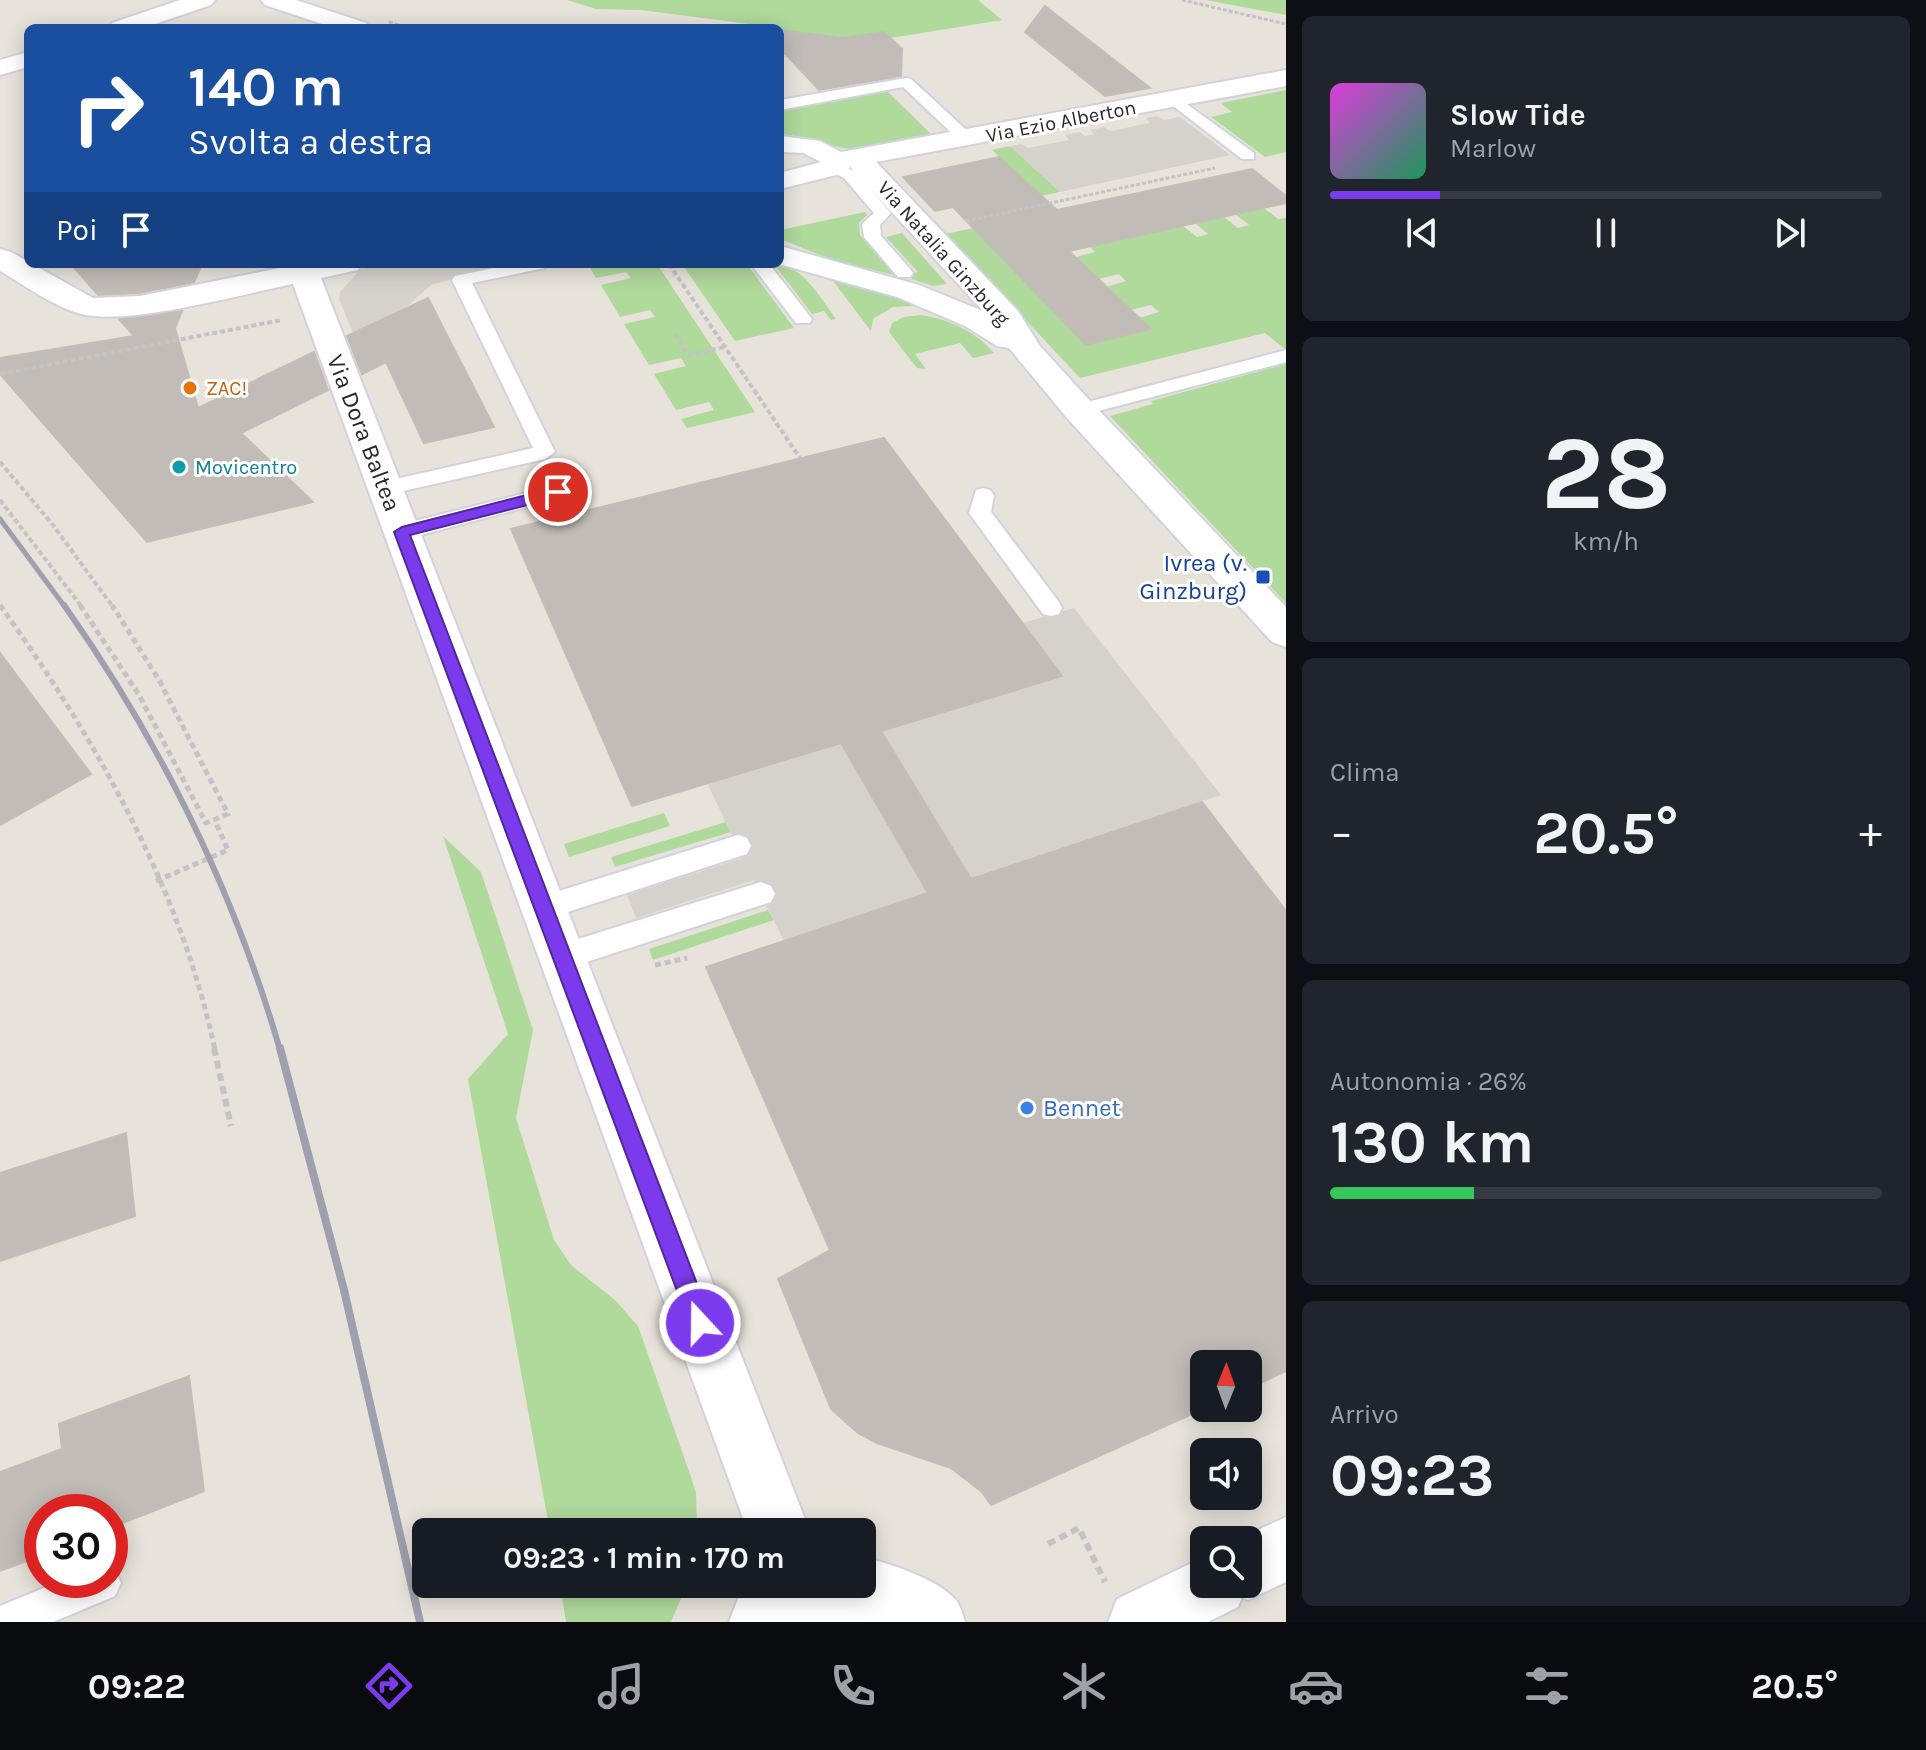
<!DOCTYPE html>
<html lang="it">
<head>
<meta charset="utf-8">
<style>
	:root { --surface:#171b24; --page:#20242c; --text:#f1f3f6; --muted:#9ea1a6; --line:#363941; --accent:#7c3aed }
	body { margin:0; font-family:Karla,sans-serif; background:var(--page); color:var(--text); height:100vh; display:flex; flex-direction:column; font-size:30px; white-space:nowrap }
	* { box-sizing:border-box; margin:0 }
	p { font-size:26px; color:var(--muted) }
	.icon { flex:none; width:44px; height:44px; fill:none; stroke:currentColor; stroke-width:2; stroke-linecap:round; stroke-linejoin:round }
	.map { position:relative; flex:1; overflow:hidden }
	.details { display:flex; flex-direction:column; gap:16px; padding:16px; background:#0d0f14; width:640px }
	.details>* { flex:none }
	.guide { position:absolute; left:24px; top:24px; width:760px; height:244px; border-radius:12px; box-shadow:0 4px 20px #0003; background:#1a4fa0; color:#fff; overflow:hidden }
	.needle { width:52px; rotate:1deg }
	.fabs { position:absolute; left:1190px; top:1350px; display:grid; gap:16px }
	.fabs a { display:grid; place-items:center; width:72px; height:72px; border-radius:12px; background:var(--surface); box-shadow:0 4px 20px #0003; font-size:40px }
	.speed { position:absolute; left:24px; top:1494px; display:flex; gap:16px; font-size:40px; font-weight:700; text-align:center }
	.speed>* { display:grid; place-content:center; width:104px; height:104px; border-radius:50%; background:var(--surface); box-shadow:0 4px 20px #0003; line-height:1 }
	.speed .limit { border:12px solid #d22; background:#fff; color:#111 }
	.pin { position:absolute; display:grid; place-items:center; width:68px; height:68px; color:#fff; margin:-34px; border:4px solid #fff; border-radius:50%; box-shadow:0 2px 8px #0007 }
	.me { position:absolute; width:88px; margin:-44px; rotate:339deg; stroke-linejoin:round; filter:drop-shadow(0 0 6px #0008) }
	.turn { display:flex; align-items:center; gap:28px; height:168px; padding:0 32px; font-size:36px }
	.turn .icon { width:104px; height:104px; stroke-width:2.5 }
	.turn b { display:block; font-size:56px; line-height:68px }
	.then { display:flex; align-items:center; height:76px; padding:0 32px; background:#0003; gap:16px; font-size:30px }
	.big { font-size:60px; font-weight:700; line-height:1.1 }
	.details .widget { flex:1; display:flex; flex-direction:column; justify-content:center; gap:12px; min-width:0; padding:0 28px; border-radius:12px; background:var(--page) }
	.details .dial { align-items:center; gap:0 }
	.dial b { font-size:104px; line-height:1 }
	.song { display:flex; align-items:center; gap:24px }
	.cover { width:96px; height:96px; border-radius:12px; background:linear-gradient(135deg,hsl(300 70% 55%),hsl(150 70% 35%)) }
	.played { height:8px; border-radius:4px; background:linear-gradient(90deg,var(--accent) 20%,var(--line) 20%) }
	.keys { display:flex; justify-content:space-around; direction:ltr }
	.heat { display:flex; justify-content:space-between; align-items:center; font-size:44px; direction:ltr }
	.charge { height:12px; border-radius:6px; background:linear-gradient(90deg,#34c759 26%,var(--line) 0) }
	.trip { position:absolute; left:412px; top:1518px; width:464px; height:80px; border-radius:12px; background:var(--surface); box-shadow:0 4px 20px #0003; font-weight:700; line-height:80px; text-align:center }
	.tabs { display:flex; height:128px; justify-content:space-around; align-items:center; background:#090b0e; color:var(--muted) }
	.tabs .icon { width:56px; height:56px }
	.tabs .on { color:var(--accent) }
	.tabs b { font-size:36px; color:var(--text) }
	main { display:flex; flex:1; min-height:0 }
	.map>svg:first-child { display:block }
	.green { fill:#b0d99c }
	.plaza { fill:#d5d2cc }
	.building { fill:#c1bcb7; stroke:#c3beb4; stroke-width:2 }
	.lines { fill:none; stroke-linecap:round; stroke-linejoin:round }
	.lane-casing { stroke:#d0d2df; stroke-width:4 }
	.street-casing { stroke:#d0d2df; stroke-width:4 }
	.path-far3 { stroke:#c3c3c3; stroke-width:3; stroke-dasharray:4 2; stroke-linecap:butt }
	.path-far2 { stroke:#c3c3c3; stroke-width:4; stroke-dasharray:5 3; stroke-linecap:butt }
	.path-far1 { stroke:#c3c3c3; stroke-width:5; stroke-dasharray:6 4; stroke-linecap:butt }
	.path { stroke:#c3c3c3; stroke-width:6; stroke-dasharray:8 5; stroke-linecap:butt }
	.lane { fill:#fff; fill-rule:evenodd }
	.street { fill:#fff; fill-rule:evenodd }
	.rail-far2 { stroke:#9ea0b0; stroke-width:5 }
	.rail-far1 { stroke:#9ea0b0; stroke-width:6 }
	.rail { stroke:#9ea0b0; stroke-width:8 }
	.route { fill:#7c3aed; stroke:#51269a; stroke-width:2 }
	.food-dot { fill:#e8710a; stroke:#fff; stroke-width:3 }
	.culture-dot { fill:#0f9aa8; stroke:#fff; stroke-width:3 }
	.transit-dot { fill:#1a4fb4; stroke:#fff; stroke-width:3 }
	.shop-dot { fill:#3f7fe0; stroke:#fff; stroke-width:3 }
	.labels { text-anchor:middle; stroke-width:6; stroke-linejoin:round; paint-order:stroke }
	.far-street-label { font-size:20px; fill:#272727; stroke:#fff }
	.far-food-label { font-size:20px; fill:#c56008; stroke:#fff; text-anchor:start }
	.far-culture-label { font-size:20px; fill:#0d838f; stroke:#fff; text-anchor:start }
	.street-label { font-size:24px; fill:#272727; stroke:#fff }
	.transit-label { font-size:24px; fill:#164399; stroke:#fff; text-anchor:end }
	.shop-label { font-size:24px; fill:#366cbe; stroke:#fff; text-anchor:start }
</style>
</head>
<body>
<main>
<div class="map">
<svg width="1286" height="1622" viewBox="0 0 1286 1622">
	<rect width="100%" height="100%" fill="#e8e3da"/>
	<path class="green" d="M567,0H978L1002,20L891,38L884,32L815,42L820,50L780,56V28L641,10L596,9Z
		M1206,0H1286V15Z
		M885,89L934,137C909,141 879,151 853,149C828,148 806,135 780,134V108Z
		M1286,90V152L1265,157L1211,117L1232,112L1221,103Z
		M1010,146L1060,192L1002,204L1033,189L992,150Z
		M1264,208L1278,219L1286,218V350L1265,333L1080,378L945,234L974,228L1086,345L1150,330L1139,318L1159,312L1151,305L1131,310L1106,287L1126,281L1119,274L1098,279L1076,257L1095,252L1088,245L1183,226L1197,237L1208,234L1195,223L1224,217L1238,228L1249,225L1235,214Z
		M865,212L867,215L859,223L860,235L894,275L835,261L780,239V230Z
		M902,233L947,284L933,286L902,276L918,272L886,237Z
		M588,264H657L755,412L687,428L681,419L714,410L709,402L676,410L654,374L686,366L681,358L649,365L624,324L655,317L650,310L620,317L601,285L631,278L626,272L596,278Z
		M682,264H747L794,328L735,341Z
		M774,264C803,264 820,298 836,319L831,320L824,311L812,314Z
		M831,278L930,305L893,307L873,319L871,331Z
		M921,315C949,319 976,332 994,353L973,358L960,343L915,354L926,369L917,368L889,332L892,323L904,317Z
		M1286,364V603L1110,416L1153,404L1151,401Z
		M664,813L670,826L569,857L564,844Z
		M726,822L731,832L615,867L611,857Z
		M443,836L481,872L533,1030L516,1118L554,1240L571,1265L616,1301L638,1326L691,1477L696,1493L697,1532H550L468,1079L508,1034Z
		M768,910L774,920L653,960L649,949Z
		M560,1584H687L671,1622H566Z"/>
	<path class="plaza" d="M1158,116L1164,120L1180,117L1230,155L1060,192L1010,146L1022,144L1028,148L1069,140L1065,135L1080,132L1085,136L1094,134L1090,130L1104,127L1110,131L1150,123L1146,118Z
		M390,264H508L431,285L403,310L353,333L339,299L340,292L361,269Z
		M1074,608L1221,795L784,941L754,880L636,918L627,895L743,858L707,783L1061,676L1022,623Z"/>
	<path class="building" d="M1045,6L1150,88L1105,96L1025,32Z
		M780,30L842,38L884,32L902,49L901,76L819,90L780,48Z
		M999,157L1057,210L1252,169L1286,196V203L1069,251L1151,329L1086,345L953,207L935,211L903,177Z
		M71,264H202L194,282L140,293L98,295Z
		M428,298L494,427L424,443L386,362L362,374L347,336Z
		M182,311L175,328L198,408L314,352L328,390L241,433L313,502L147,542L0,374V358L134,336L119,319Z
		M884,438L1062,676L881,731L971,879L1202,802L1286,911V1371L1248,1389V1364H1204L1205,1408L991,1505L982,1492L951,1468L877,1443L858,1433L831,1409L778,1279L830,1250L706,967L928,893L841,743L632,806L511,529Z
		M0,653L91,774L0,825Z
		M126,1133L135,1216L0,1261V1173Z
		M189,1376L204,1491L110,1528V1512H42V1555L0,1571V1472L62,1449L59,1424Z"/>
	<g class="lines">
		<defs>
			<path id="lane" d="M906,78L911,79L973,136V142H961L903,87L780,110V100Z
				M1173,94L1254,153V159H1242L1168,102L1165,99Z
				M834,162L856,172L891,213L880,225L881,236L910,269L913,273L910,277H898L864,237L862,224L874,213L844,178L828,170V164Z
				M513,264H548L545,268L472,283L555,452L545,459L385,495L378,493L374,488L378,483L533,448L452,280L455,276Z
				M751,264H769L812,319L810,323H796Z
				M1286,350V362L1079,416L1069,410L1072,406Z
				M558,485L565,487L569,492L565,497L402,540L394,537L391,532L394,527L402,524Z
				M983,488L990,490L994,495L991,512L1059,602L1062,608L1059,614L1051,616L1043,614L969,513L976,490Z
				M738,835L747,838L751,846L747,854L543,920L533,917L529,908L533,899L543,896Z
				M761,882L771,886L775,894L771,902L562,970L552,966L548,957L552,948L562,944Z
				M110,1567L115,1570L121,1583L115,1596L53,1622H0V1606L63,1580H110Z"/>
			<path id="street" d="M180,0H215L211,5L143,28H108L112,23Z
				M261,0H296L366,23L370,28H334L265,5Z
				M28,52V67L0,75V60Z
				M1286,70V86L876,162L1018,311L1040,346L1091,402L1286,607V647L1272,642L1067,418L1009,348L997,346L965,326L897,297L779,264L780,246L919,285L983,311L850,167L844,173L780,189V173L821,162L803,153L780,152V136L820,141L841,152Z
				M0,249L11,252L93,298L140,296L300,264H362L358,270L321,278L810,1532H748L293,284C243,294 126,326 81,314C52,306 26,286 0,271Z
				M1286,1517V1582L1248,1600L1242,1597L1238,1607L1208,1622H1108L1117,1599L1204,1557V1584H1248V1540H1236Z
				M862,1558C886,1561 939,1580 955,1599C960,1604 963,1615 965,1622H729L738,1599L757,1584H862Z"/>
		</defs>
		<use href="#lane" class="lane-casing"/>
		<use href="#street" class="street-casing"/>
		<path class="path-far3" d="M1182,0L1286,24
			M389,22L408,28
			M966,221L1215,168"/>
		<path class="path-far2" d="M669,264L800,458
			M675,334L688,355L725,347
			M0,374L282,320
			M0,462L53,525L113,607
			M0,500L82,607"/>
		<path class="path-far1" d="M0,605C95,738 181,889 215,1050
			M80,605L139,695L206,823L228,814L159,680L112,605
			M156,881L228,850L215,821
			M655,965L687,958"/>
		<path class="path" d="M214,1048L231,1126
			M1048,1544L1079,1528L1105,1582"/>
		<use href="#lane" class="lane"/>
		<use href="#street" class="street"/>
		<path class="rail-far2" d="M0,519L65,607"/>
		<path class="rail-far1" d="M64,605C159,740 234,891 280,1050"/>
		<path class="rail" d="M280,1048L344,1290L420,1622"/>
	</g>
	<path class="route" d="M558,487L565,492L563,496L410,535L712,1323L709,1332L700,1335L692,1332L689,1323L394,532L402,527Z"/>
	<circle class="food-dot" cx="190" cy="388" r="8"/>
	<circle class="culture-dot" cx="179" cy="467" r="8"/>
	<rect class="transit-dot" x="1255" y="569" width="16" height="16" rx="4"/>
	<circle class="shop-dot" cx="1027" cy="1108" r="8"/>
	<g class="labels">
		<g class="far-street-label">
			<text transform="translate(1061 121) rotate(-11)" y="7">Via Ezio Alberton</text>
			<text transform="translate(944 253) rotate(48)" y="7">Via Natalia Ginzburg</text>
		</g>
		<g class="far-food-label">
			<text x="206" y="395">ZAC!</text>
		</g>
		<g class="far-culture-label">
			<text x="195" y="474">Movicentro</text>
		</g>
		<g class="street-label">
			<text transform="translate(364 433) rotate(69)" y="8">Via Dora Baltea</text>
		</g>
		<g class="transit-label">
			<text x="1247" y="571">Ivrea (v.<tspan x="1247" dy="28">Ginzburg)</tspan></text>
		</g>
		<g class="shop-label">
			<text x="1043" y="1116">Bennet</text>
		</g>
	</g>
</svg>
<div class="fabs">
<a><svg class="needle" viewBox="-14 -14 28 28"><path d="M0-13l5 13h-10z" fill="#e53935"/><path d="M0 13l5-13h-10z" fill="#9ea1a6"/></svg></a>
<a><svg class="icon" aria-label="sound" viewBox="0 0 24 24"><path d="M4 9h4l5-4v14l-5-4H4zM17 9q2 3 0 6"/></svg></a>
<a><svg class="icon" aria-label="search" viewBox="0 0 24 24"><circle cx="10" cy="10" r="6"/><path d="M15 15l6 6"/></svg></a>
</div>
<div class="speed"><div class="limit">30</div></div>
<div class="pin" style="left:558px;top:492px;background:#d93025"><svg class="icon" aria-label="arrive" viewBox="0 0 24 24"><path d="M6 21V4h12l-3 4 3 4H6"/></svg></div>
<svg class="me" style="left:700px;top:1323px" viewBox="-20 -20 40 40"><circle r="17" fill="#7c3aed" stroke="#fff" stroke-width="3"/><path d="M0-11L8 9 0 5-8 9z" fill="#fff"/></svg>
<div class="trip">09:23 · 1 min · 170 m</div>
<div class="guide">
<div class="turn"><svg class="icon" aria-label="right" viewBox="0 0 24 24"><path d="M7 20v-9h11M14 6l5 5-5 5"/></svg><div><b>140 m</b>Svolta a destra</div></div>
<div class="then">Poi<svg class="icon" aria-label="arrive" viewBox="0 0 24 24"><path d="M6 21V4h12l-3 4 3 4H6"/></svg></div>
</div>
</div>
<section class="details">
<div class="widget">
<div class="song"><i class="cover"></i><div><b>Slow Tide</b><p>Marlow</p></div></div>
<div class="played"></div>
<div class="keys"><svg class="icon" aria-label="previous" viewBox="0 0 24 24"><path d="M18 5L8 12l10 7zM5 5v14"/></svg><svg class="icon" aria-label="pause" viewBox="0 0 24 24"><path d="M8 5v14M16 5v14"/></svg><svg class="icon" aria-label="next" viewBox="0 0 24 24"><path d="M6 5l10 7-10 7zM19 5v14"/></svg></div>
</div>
<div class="widget dial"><b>28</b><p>km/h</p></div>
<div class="widget"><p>Clima</p>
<div class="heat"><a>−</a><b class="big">20.5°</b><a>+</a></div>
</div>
<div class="widget"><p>Autonomia · 26%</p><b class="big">130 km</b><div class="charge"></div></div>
<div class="widget"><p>Arrivo</p><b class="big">09:23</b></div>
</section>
</main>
<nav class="tabs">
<b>09:22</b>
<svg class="icon on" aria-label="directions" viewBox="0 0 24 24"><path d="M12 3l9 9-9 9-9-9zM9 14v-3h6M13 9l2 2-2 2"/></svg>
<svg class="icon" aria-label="music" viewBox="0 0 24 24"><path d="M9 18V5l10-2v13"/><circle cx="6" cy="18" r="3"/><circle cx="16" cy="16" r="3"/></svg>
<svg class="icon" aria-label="phone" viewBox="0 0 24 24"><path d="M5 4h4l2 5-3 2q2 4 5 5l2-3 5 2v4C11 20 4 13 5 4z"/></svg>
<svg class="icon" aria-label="climate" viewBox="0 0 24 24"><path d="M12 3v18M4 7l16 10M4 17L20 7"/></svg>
<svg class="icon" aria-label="car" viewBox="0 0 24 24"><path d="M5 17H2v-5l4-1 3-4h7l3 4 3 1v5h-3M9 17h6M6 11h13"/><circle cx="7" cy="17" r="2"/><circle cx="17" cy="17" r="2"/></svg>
<svg class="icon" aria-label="filters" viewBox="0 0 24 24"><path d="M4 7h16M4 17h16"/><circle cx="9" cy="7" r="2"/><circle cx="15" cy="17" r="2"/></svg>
<b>20.5°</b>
</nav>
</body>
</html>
